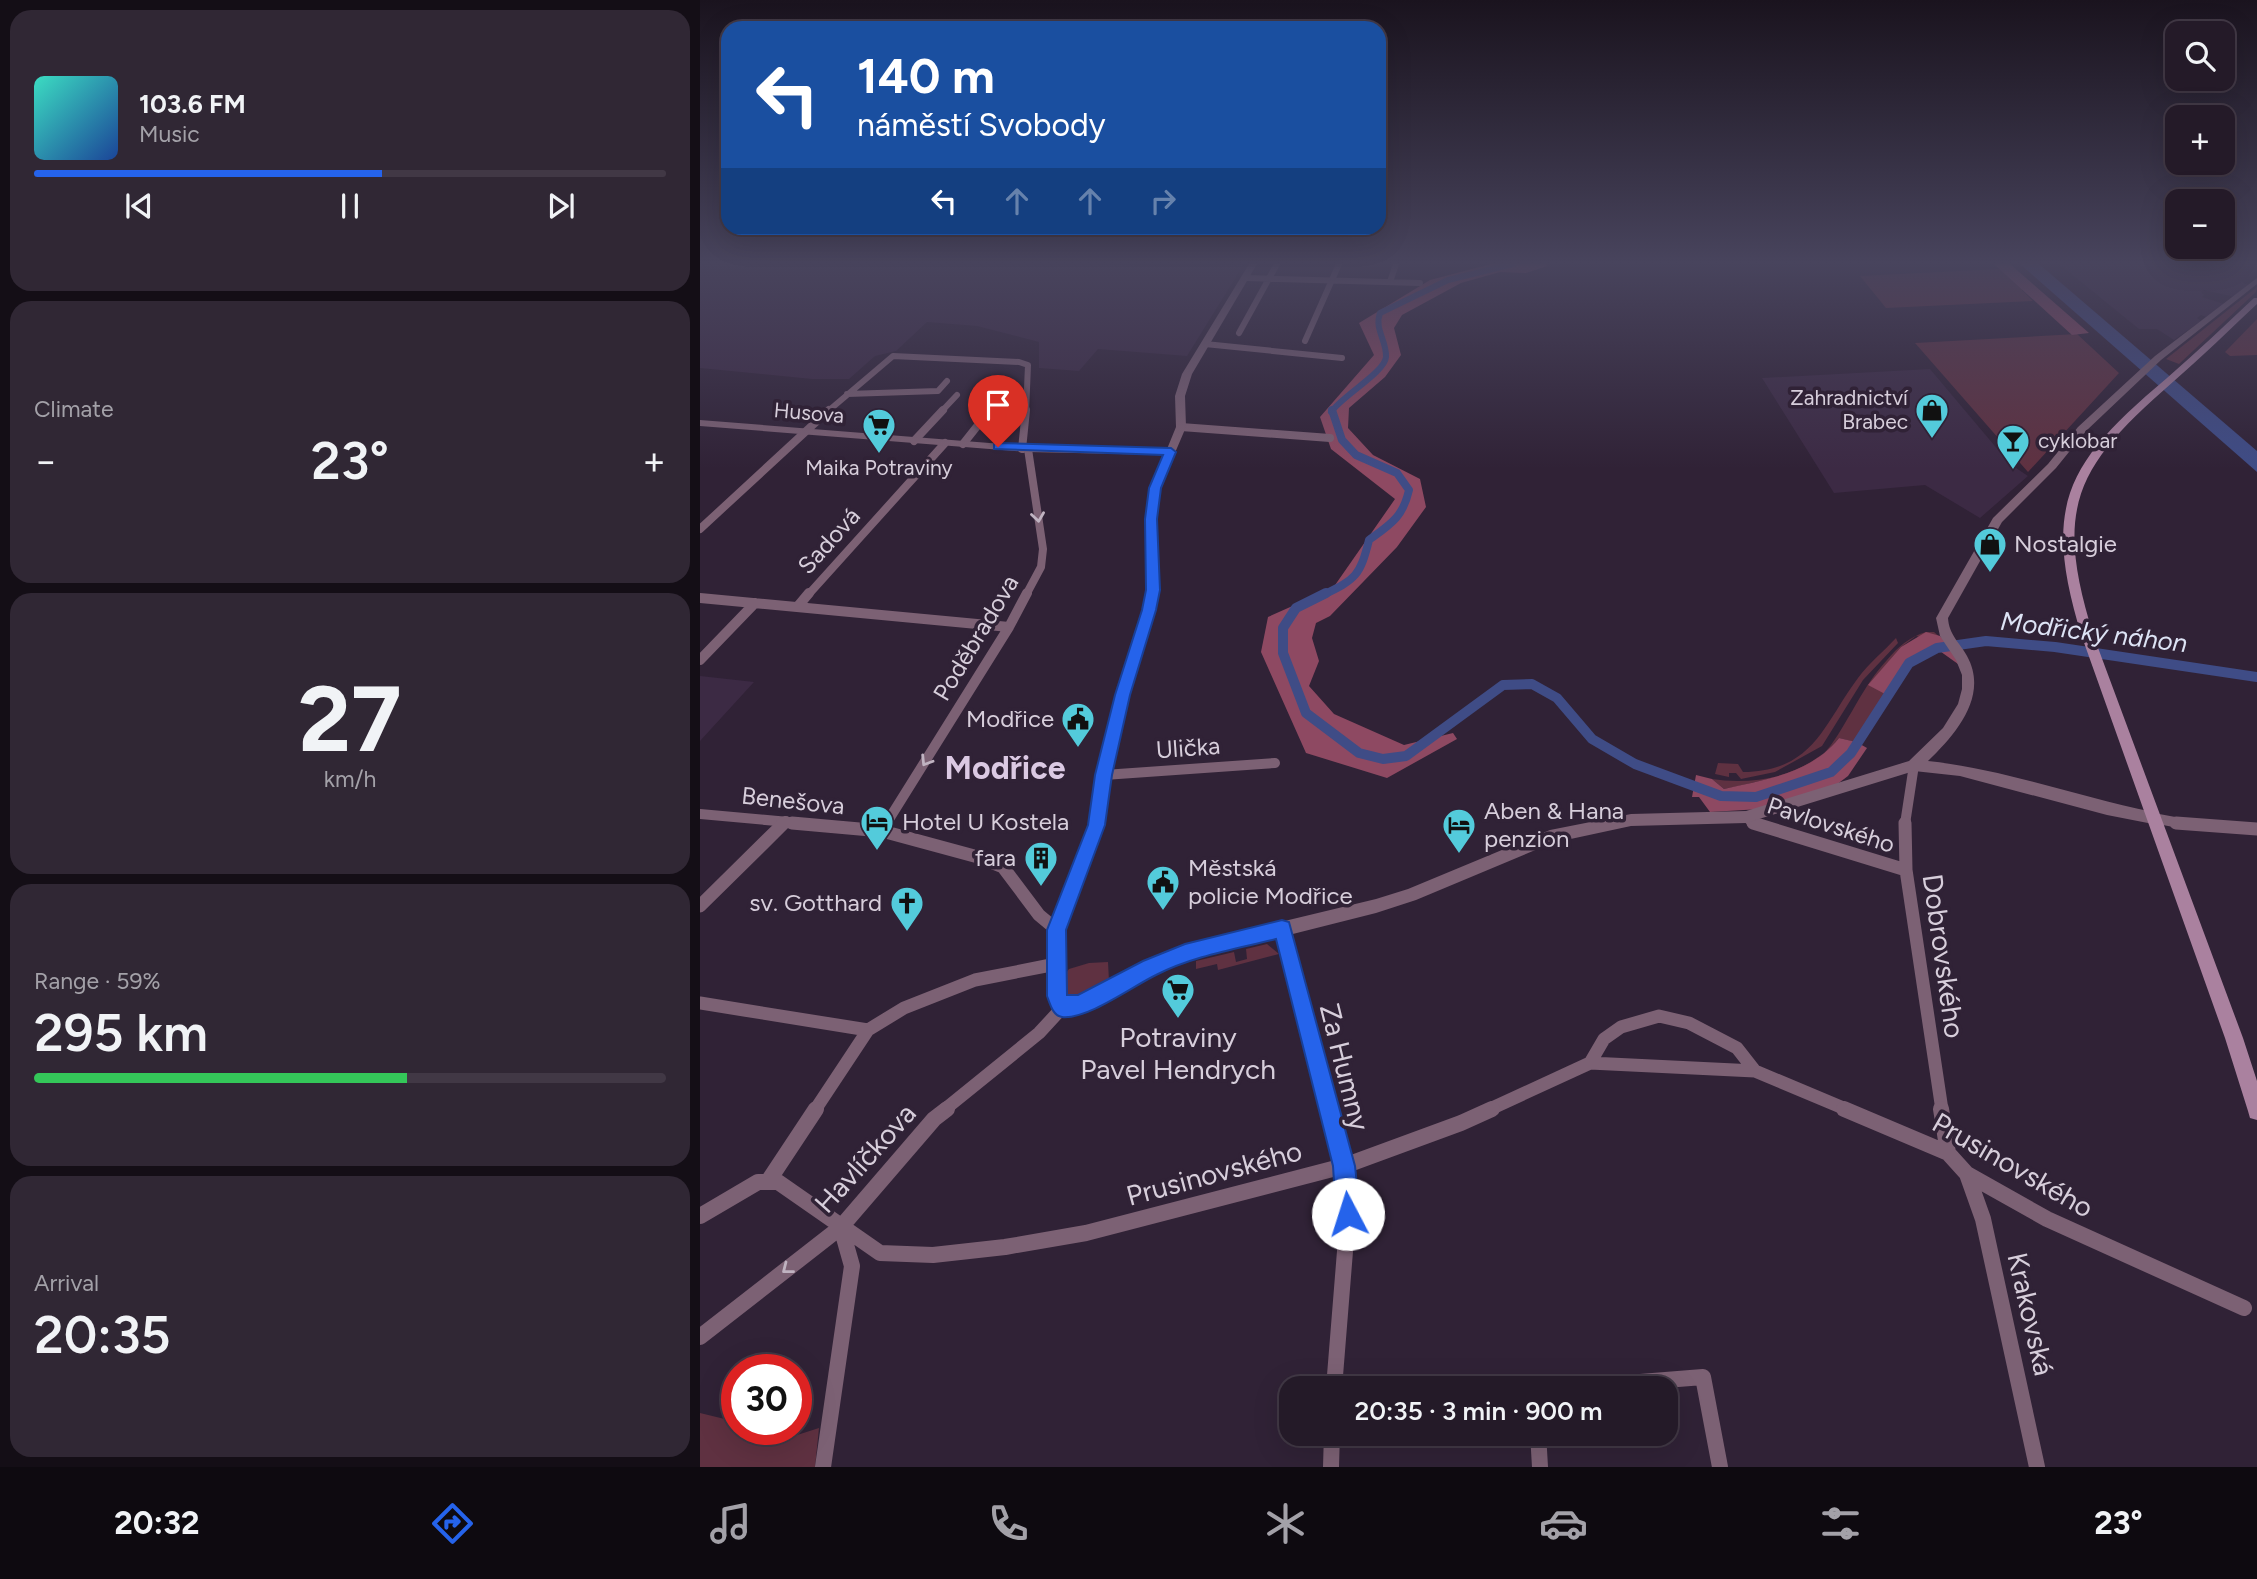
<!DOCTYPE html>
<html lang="en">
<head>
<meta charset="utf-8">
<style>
	:root { --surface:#241a28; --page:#302734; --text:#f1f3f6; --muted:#a3a1a8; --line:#413845; --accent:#2563eb }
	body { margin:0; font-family:Figtree,sans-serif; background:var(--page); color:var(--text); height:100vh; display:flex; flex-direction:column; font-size:26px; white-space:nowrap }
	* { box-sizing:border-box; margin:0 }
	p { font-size:23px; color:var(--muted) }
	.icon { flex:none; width:38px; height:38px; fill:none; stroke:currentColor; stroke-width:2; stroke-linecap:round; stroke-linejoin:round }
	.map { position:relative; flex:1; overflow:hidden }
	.side { display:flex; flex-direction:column; gap:10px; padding:10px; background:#140e16; width:700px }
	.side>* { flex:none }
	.hud { position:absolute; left:21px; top:21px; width:665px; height:214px; border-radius:21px; box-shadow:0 7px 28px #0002,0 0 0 2px var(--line); background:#1a4fa0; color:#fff; overflow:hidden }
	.controls { position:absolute; left:1465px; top:21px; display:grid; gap:14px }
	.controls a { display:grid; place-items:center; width:70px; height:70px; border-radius:14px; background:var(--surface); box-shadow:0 7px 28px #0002,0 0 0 2px var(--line); font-size:35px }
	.speed { position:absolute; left:21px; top:1354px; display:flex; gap:14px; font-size:35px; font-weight:700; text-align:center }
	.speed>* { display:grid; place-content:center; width:91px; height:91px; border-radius:50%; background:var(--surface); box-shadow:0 7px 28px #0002,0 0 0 2px var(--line); line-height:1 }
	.speed .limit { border:10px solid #d22; background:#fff; color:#111 }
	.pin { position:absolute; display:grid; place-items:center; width:60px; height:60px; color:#fff; margin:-72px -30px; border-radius:50% 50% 50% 0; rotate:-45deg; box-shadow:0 0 7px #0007 }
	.pin .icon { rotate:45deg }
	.me { position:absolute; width:77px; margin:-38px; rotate:355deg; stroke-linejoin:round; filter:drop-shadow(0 0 5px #0008) }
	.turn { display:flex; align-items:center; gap:24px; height:147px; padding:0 21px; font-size:32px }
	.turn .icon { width:91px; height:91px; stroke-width:2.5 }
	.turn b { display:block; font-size:49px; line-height:60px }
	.lanes { display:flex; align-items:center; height:66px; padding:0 21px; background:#0003; justify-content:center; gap:35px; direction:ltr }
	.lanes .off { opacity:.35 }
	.big { font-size:52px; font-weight:600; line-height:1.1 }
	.side .widget { flex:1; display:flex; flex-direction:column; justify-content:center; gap:10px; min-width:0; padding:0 24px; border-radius:21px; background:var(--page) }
	.side .dial { align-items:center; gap:0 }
	.dial b { font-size:91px; line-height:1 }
	.song { display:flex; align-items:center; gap:21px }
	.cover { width:84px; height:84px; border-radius:10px; background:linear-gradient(135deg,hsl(170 70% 55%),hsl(220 70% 35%)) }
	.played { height:7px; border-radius:4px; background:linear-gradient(90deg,var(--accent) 55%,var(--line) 55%) }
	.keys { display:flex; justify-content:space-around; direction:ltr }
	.heat { display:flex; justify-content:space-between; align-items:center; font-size:38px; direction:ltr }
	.charge { height:10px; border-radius:5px; background:linear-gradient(90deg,#34c759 59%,var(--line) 0) }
	.trip { position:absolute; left:579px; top:1376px; width:399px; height:70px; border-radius:21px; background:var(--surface); box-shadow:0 7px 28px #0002,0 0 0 2px var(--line); font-weight:600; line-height:70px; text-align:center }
	.menu { display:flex; height:112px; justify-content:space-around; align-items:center; background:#0e0a10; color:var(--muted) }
	.menu .icon { width:49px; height:49px }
	.menu .selected { color:var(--accent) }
	.menu b { font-size:32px; color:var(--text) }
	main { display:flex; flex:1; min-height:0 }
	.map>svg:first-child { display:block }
	.built { fill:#3c2a44 }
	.green { fill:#5f3141 }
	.forest { fill:#8e4962 }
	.water { fill:#3f4c86 }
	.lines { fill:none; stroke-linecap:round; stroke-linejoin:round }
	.canal-far2 { stroke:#3f4c86; stroke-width:6 }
	.canal-far1 { stroke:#3f4c86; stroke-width:8 }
	.canal { stroke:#3f4c86; stroke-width:10 }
	.minor-far4 { stroke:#7c6174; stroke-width:6 }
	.minor-far3 { stroke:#7c6174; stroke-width:8 }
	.minor-far2 { stroke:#7c6174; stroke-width:10 }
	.minor-far1 { stroke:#7c6174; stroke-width:13 }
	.minor { stroke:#7c6174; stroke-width:16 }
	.tertiary { fill:#7c6174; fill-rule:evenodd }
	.secondary { fill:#aa819f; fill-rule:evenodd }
	.oneway { stroke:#c0b3c1 }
	.route { fill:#2563eb; stroke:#184099; stroke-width:2 }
	.labels { text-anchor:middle; stroke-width:7; stroke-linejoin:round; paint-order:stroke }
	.far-poi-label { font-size:21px; fill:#d7cedb; stroke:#302236; text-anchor:end }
	.far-street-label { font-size:21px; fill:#d7cedb; stroke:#302236 }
	.street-label { font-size:24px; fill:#d7cedb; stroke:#302236 }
	.poi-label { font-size:24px; fill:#d7cedb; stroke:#302236; text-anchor:start }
	.water-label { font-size:26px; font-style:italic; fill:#dde3f5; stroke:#302236 }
	.near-street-label { font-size:28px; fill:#d7cedb; stroke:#302236 }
	.near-poi-label { font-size:28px; fill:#d7cedb; stroke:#302236 }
	.district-label { font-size:32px; font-weight:bold; fill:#dbc9e3; stroke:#302236 }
</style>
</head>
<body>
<main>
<section class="side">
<div class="widget">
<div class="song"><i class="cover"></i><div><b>103.6 FM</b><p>Music</p></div></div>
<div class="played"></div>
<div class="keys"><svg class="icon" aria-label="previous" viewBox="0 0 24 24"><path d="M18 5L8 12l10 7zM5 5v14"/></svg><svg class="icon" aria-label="pause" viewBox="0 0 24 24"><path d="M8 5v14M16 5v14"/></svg><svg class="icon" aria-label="next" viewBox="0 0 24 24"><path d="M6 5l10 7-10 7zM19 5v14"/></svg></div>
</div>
<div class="widget"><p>Climate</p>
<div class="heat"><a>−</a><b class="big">23°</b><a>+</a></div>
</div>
<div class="widget dial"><b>27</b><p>km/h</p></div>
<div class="widget"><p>Range · 59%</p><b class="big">295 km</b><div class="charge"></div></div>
<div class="widget"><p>Arrival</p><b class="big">20:35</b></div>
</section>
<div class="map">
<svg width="1557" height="1467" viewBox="0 0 1557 1467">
	<rect width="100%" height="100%" fill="#302236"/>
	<path class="built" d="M0,264H399L484,267L544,264L487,356L398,349L379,371L339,368V342L277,326L227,322L196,351L175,356L149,379H112L0,368Z
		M1359,264H1550L1555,271L1544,280L1543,283L1549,285L1535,297L1504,290L1501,292L1504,295L1502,297L1524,304L1506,317L1501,315L1497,318L1501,321L1474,340L1457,329H1439Z
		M1230,369L1310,464L1328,476L1280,518L1225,485L1134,493L1062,378Z
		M0,676L54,682L0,741Z"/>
	<path class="green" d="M1300,269L1325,290H1322L1333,301L1186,308L1160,276Z
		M1557,287L1556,292L1479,364L1466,359Z
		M1557,319V355L1530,356L1525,352Z
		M1377,334L1419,373L1328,472L1215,343Z
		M1226,632H1234L1248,644L1216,636L1201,647L1169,685L1185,693L1155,742L1139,738C1109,774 1067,779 1024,789L1012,779C1050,785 1106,778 1131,745C1151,717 1163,686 1187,660C1198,647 1209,637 1226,632Z
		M1196,638L1198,643L1163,680L1122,746L1075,772L1041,779L1036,773H1029V777L1015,774L1018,763L1038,764L1043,772C1114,771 1123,725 1158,678C1169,663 1184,651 1196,638Z
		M567,944L579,954L518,970L517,964L496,969V961L534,952L536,962L547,959L546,949Z
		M408,962L409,981L371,998L368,996L366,973L369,969L389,963Z
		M0,1413L37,1422V1430H69L94,1436L119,1428L115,1467H0Z"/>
	<path class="forest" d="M791,264H846L847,266L826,273L800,272L761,283L702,315L694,328L701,355L685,377L649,408L648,428L673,455L720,479L726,507L697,547L630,616L616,623L612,638L619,661L609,686L634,714L704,745L753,733L757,739L687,778L606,753L561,652L568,617L633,588L695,499L631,449L620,417L674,355L659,323L730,280Z
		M1294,264H1310L1389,333L1372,335Z
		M1226,632L1240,636L1260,658L1258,664L1237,649L1211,665L1160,744L1167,748L1148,776L1136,785L1061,809L1010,812L999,797H992L996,775L1012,779L1024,789C1067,779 1110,774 1139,738L1156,742L1185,694L1168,685L1201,647Z"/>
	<path class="water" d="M1320,264H1339L1557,451V472Z"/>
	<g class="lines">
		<path class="canal-far2" d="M631,412C642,396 685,372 686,357C687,341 674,329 680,313L748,280L813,264"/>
		<path class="canal-far1" d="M623,595C656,579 660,576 669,540C691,524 703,517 709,490L697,473L656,455L642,440L632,410"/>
		<path class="canal" d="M626,593L596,608L583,628V653L606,713L659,753L683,759L706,756L803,685L832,684L857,698L892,739L935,764L1021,796L1056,797L1131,772L1151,753L1209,663L1237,648L1286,641L1355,647L1557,677"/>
		<path class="minor-far4" d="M546,278L720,283
			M690,282L696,264
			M539,333L577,264
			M605,341L639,264
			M505,344L642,358
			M147,394L238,391L247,381
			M127,412L193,356L319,362L328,365L326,412
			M241,412L257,395
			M289,412L296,403"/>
		<path class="minor-far3" d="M481,427L630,438
			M214,441L243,410
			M263,444L290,410
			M322,449L326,410
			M0,529L129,410
			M108,595L245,443
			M326,595L341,567L343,549L328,449"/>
		<path class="minor-far2" d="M0,598L309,627
			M99,605L109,593
			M0,660L55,603
			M404,775L575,763
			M0,814L110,824
			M1046,817L1055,824
			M1453,818L1485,824
			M83,824L86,821
			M186,824L309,627L327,593
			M1205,824L1214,765"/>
		<path class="minor-far1" d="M92,823L182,831L278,857L303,867L339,915L357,930
			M1053,823L1206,870
			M1205,823L1206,870L1242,1110
			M1476,823L1557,829
			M182,831L187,823
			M0,906L84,823
			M582,928L630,1110
			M0,1003L168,1030
			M890,1063L904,1039L921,1027L959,1016L989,1023L1037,1048L1055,1071
			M115,1110L168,1030L204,1008L275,980L356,964
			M244,1110L339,1033L363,1007
			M788,1110L890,1063L1055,1071L1148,1110"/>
		<path class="minor" d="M629,1109L644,1166L648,1214L634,1388
			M1144,1109L1248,1153L1267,1174L1347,1219L1544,1308
			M1241,1109L1248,1153
			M1267,1174L1283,1219L1337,1467
			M69,1180L116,1109
			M0,1216L58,1182H78L180,1253L233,1255L305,1247L386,1233L644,1166L761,1123L792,1109
			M0,1337L141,1227L234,1119L247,1109
			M865,1388L1003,1377L1020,1467
			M838,1433L840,1467
			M123,1467L152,1266L141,1227
			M631,1467L632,1433"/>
		<path class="tertiary" d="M549,264H557L492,374L485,396L486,427L460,488L457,519L459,590L455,610L429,695L411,775L404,825L365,930L367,998L378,996L444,961L485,945L676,899L708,889L850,830L931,814L1046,811L1209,761L1243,728L1258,704L1262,689V675L1256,660L1240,636L1236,618L1293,518L1348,464L1378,427L1455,356L1557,278V284L1461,360L1386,431L1356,468L1302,522L1248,618C1249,635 1260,643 1267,656C1289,696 1256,734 1228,761C1304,769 1378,797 1453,812L1458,814L1461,818L1458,822L1453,824L1407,815L1260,776L1214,771L1046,823L931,826L852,843L716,900L676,913L486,961C476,965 465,968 455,973C433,984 380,1023 357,1013L348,996L349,930L388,825L397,775L415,695L443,610L447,590L445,519L450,488L464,455L328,452L0,426V420L328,446L467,449L476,427L475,396L482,374Z"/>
		<path class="secondary" d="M1554,298H1557V304C1529,330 1503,356 1474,381C1375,467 1353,507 1394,637L1543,1038L1557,1081V1120L1550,1118L1548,1111L1525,1038L1382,637C1341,505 1366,463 1467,378C1497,352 1525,325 1554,298Z"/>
	</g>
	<defs><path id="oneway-chevron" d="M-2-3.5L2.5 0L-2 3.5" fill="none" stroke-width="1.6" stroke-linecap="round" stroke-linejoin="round" transform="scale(1.75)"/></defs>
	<g class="oneway">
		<use href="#oneway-chevron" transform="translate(338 517) rotate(82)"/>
		<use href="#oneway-chevron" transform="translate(226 761) rotate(122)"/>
		<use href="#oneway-chevron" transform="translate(87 1269) rotate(142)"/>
	</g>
	<linearGradient id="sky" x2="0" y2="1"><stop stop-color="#1a131e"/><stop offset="0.56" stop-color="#48445d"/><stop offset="1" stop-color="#48445d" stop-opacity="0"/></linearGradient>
	<rect width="1557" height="469" fill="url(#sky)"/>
	<path class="route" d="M298,443L471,448L476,452L461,488L457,519L460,590L456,610L430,695L412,775L405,825L366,930L367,995H378L443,961L485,944L582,920L589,922L655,1166L660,1214L656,1223L648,1226L640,1223L636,1214L633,1166L576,939C536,949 493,956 456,975C433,986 387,1020 362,1017C353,1016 350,1004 347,996V930L388,825L395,775L415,695L442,610L446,590L445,519L449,488L463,455L294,449V444Z"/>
	<defs>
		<symbol id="shop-pin" viewBox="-11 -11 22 30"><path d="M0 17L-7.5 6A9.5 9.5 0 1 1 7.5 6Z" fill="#53cbdb" stroke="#302236"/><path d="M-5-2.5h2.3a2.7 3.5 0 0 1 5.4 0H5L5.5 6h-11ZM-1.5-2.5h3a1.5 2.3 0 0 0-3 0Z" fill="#111"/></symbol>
		<symbol id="supermarket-pin" viewBox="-11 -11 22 30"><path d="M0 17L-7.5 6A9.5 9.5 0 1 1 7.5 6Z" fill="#53cbdb" stroke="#302236"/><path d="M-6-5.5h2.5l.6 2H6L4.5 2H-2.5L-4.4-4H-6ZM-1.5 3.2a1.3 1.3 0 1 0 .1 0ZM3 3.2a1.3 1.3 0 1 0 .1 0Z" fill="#111"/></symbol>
		<symbol id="bar-pin" viewBox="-11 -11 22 30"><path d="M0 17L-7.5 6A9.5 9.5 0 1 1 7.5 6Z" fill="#53cbdb" stroke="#302236"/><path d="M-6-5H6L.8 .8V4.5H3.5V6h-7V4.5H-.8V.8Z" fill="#111"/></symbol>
		<symbol id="civic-pin" viewBox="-11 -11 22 30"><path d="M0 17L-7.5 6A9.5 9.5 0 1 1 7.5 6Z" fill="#53cbdb" stroke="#302236"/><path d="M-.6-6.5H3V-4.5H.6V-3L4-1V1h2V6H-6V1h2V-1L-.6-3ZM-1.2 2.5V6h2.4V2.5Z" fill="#111"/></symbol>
		<symbol id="hotel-pin" viewBox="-11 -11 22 30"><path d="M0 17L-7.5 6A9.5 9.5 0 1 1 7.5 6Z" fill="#53cbdb" stroke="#302236"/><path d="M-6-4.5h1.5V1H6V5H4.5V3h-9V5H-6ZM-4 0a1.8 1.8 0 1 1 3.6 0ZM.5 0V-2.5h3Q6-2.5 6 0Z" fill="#111"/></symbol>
		<symbol id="building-pin" viewBox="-11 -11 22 30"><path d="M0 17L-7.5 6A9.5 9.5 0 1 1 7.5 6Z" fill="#53cbdb" stroke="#302236"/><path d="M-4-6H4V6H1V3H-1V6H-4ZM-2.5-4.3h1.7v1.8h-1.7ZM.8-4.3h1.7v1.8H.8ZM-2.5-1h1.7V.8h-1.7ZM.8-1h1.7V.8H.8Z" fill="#111"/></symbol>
		<symbol id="church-pin" viewBox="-11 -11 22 30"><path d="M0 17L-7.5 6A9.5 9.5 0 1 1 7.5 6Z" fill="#53cbdb" stroke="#302236"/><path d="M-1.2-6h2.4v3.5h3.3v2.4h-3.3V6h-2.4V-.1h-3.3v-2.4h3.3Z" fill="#111"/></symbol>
	</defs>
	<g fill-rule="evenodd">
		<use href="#shop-pin" x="1213" y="391" width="38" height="52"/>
		<use href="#supermarket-pin" x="160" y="406" width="38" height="52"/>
		<use href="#bar-pin" x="1294" y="422" width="38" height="52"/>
		<use href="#shop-pin" x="1271" y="525" width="38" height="52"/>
		<use href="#civic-pin" x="359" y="700" width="38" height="52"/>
		<use href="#hotel-pin" x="158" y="803" width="38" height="52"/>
		<use href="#hotel-pin" x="740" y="806" width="38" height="52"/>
		<use href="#building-pin" x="322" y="839" width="38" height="52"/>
		<use href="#civic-pin" x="444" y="863" width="38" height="52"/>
		<use href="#church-pin" x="188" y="884" width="38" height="52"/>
		<use href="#supermarket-pin" x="459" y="971" width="38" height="52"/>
	</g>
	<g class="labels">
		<g class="far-poi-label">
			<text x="1208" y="405">Zahradnictví<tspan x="1208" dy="24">Brabec</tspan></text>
			<text x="1338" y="448" text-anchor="start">cyklobar</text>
			<text x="179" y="475" text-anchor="middle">Maika Potraviny</text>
		</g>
		<g class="far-street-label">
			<text transform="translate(109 413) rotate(5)" y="7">Husova</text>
		</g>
		<g class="street-label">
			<text transform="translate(129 541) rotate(-48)" y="8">Sadová</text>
			<text transform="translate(276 638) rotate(-59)" y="8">Poděbradova</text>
			<text transform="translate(488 748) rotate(-4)" y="8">Ulička</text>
			<text transform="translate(93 801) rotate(6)" y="8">Benešova</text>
			<text transform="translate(1131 825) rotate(18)" y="8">Pavlovského</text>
		</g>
		<g class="poi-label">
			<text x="1314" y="552">Nostalgie</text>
			<text x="354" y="727" text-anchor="end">Modřice</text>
			<text x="784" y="819">Aben &amp; Hana<tspan x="784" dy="28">penzion</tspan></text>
			<text x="202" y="830">Hotel U Kostela</text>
			<text x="316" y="866" text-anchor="end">fara</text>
			<text x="488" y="876">Městská<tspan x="488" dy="28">policie Modřice</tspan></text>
			<text x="182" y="911" text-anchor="end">sv. Gotthard</text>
		</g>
		<g class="water-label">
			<text transform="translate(1394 632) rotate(7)" y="9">Modřický náhon</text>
		</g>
		<g class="near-street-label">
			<text transform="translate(1244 956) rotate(82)" y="10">Dobrovského</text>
			<text transform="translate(645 1067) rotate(76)" y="10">Za Humny</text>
			<text transform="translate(165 1158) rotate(-48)" y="10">Havlíčkova</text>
			<text transform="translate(1313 1165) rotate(30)" y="10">Prusinovského</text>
			<text transform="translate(514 1173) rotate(-15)" y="10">Prusinovského</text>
			<text transform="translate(1331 1314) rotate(77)" y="10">Krakovská</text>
		</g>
		<g class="near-poi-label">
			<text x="478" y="1047">Potraviny<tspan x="478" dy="32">Pavel Hendrych</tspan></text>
		</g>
		<g class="district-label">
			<text x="305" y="779">Modřice</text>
		</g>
	</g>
</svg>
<div class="controls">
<a><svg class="icon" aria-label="search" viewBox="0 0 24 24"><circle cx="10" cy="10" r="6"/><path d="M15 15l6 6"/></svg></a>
<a>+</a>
<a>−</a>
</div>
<div class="speed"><div class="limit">30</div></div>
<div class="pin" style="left:298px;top:447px;background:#d93025"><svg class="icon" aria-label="arrive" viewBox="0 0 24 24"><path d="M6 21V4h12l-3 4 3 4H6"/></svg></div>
<svg class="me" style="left:648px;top:1214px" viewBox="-20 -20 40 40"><circle r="19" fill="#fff"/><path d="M0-13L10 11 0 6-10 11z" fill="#2563eb"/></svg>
<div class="trip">20:35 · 3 min · 900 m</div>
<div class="hud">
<div class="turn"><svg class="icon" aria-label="left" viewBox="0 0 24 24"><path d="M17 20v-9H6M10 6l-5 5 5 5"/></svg><div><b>140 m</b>náměstí Svobody</div></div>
<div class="lanes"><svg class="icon" aria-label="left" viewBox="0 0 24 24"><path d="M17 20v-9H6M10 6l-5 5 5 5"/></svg><svg class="icon off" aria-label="ahead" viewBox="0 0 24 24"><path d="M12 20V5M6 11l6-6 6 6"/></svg><svg class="icon off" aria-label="ahead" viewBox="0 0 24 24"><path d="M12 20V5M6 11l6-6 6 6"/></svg><svg class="icon off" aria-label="right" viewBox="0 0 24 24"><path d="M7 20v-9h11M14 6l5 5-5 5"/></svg></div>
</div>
</div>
</main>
<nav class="menu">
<b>20:32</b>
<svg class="icon selected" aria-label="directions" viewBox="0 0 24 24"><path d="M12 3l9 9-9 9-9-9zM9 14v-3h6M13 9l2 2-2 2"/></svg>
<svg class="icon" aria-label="music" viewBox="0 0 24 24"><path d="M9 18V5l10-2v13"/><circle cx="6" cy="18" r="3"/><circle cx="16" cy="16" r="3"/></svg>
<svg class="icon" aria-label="phone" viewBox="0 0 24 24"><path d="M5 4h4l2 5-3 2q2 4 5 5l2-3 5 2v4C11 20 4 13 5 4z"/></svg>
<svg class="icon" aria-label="climate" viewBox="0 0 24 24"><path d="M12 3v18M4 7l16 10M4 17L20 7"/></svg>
<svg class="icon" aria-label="car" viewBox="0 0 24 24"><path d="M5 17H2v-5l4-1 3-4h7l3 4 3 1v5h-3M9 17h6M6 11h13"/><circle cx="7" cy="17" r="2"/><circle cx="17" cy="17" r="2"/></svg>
<svg class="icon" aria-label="filters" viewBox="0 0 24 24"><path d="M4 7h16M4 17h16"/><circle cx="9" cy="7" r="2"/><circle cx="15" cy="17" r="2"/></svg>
<b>23°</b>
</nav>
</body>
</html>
